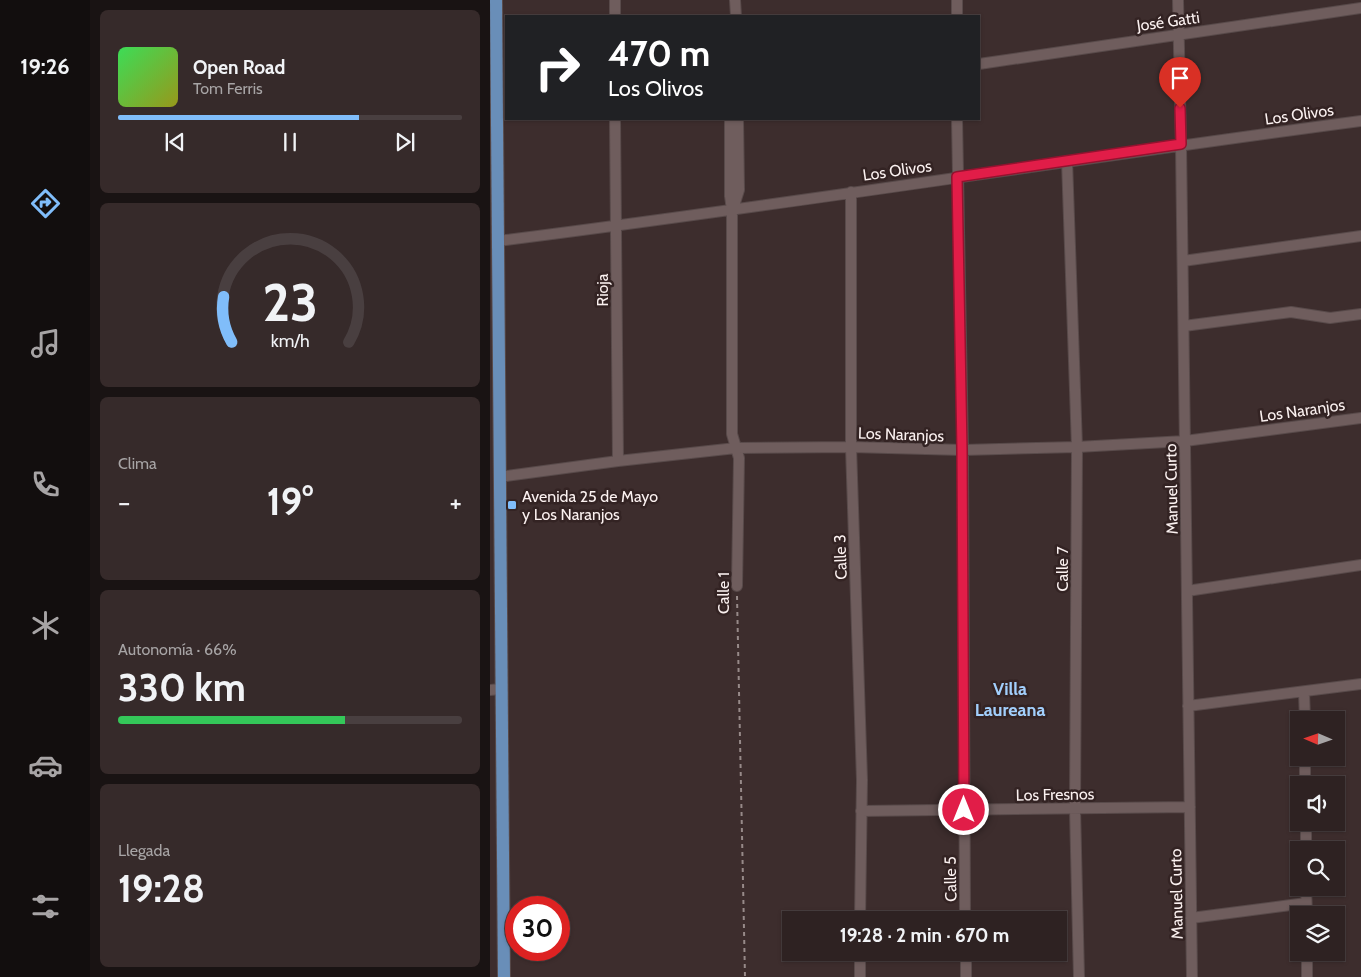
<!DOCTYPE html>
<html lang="es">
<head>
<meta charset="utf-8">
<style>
	:root { --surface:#2e2222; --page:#362a2a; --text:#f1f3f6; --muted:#a7a4a5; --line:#493f40; --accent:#80bdfa }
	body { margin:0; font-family:Cabin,sans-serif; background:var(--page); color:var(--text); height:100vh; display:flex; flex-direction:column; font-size:19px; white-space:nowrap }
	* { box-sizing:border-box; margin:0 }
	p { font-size:16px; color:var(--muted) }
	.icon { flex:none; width:28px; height:28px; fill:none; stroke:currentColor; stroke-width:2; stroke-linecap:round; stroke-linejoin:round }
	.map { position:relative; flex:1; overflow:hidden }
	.panel { display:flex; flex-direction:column; gap:10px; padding:10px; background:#191313; width:400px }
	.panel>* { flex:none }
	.guide { position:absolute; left:15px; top:15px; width:475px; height:105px; border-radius:0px; box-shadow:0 1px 4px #0004,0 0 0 1px var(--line); background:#202124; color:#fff; overflow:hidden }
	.needle { width:32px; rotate:272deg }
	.fabs { position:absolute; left:800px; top:711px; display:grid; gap:10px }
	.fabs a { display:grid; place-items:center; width:55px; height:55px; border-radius:0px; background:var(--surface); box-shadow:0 1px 4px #0004,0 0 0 1px var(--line); font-size:25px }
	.speed { position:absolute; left:15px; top:896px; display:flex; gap:10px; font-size:25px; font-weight:700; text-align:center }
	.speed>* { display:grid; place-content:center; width:65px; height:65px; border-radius:50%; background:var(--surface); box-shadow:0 1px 4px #0004,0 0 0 1px var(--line); line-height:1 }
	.speed .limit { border:8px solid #d22; background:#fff; color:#111 }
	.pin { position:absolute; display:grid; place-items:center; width:42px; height:42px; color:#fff; margin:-51px -21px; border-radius:50% 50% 50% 0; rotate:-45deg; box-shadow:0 0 5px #0007 }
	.pin .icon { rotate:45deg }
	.me { position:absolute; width:55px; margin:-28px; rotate:0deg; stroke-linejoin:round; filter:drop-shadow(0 0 4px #0008) }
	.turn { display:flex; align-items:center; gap:18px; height:105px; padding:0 20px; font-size:22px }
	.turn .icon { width:65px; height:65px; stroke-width:2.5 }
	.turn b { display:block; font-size:35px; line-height:42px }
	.big { font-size:38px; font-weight:800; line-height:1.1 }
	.panel .card { flex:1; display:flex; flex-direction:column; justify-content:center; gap:8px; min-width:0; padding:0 18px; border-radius:8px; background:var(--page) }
	.panel .dial { align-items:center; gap:0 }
	.dial svg { height:130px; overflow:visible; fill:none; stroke:var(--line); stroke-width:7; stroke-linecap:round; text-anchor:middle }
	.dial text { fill:var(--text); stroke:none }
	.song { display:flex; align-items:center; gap:15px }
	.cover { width:60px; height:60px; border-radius:8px; background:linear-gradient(135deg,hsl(130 70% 55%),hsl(60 70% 35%)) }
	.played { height:5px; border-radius:2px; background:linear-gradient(90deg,var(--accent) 70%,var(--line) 70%) }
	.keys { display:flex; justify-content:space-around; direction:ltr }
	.heat { display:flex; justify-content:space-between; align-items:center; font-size:28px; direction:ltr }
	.charge { height:8px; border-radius:4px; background:linear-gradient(90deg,#34c759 66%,var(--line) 0) }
	.trip { position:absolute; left:292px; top:911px; width:285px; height:50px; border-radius:0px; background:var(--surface); box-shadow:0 1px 4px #0004,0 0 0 1px var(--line); font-weight:800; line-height:50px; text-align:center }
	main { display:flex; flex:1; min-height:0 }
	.tabs { display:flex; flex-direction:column; width:90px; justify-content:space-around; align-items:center; background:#120e0e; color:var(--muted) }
	.tabs .icon { width:35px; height:35px }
	.tabs .selected { color:var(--accent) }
	.tabs b { font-size:22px; color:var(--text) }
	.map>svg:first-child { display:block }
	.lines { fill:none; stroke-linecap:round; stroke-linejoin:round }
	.minor-casing { stroke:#584a4a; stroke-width:12 }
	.major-casing { stroke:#584a4a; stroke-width:14 }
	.path { stroke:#978a89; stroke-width:2; stroke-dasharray:4 4; stroke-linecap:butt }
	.minor { stroke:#6f5d5d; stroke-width:10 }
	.major { stroke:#698eb8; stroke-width:12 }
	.route-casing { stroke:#92132f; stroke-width:12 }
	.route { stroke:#e11d48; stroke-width:9 }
	.poi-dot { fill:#80bdfa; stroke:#332323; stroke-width:2 }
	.labels { text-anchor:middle; stroke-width:5; stroke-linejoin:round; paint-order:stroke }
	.street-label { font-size:16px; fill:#fbf1f0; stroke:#332323 }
	.poi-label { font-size:16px; fill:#fbf1f0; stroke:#332323; text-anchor:start }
	.neighbourhood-label { font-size:18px; font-weight:bold; fill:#a2cffc; stroke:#332323 }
</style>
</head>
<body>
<main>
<nav class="tabs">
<b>19:26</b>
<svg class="icon selected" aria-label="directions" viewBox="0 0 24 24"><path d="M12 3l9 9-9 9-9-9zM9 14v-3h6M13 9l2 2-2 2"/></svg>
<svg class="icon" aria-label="music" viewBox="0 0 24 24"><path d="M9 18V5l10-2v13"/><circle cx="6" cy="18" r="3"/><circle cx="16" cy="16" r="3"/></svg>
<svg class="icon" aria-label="phone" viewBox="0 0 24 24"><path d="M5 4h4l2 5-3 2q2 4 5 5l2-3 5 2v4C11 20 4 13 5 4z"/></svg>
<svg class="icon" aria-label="climate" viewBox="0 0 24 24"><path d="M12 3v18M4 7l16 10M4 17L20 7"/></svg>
<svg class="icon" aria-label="car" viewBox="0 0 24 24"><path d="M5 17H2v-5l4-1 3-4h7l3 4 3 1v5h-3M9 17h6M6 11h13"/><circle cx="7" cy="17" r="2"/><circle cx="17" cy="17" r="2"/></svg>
<svg class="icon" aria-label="filters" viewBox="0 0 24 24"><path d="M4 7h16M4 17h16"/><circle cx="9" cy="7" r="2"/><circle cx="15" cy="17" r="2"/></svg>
</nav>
<section class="panel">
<div class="card">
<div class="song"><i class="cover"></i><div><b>Open Road</b><p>Tom Ferris</p></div></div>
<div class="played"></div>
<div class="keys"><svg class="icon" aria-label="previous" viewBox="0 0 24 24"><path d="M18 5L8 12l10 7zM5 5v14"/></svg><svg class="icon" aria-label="pause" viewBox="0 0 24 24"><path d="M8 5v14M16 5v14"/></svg><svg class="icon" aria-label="next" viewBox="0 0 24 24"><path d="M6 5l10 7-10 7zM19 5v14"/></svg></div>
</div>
<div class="card dial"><svg viewBox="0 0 100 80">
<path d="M14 69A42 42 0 1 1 86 69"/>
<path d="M14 69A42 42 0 0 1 9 41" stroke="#80bdfa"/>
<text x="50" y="56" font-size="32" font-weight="700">23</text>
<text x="50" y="72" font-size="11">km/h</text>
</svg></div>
<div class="card"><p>Clima</p>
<div class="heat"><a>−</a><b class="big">19°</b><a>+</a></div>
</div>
<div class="card"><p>Autonomía · 66%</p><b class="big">330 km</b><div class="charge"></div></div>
<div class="card"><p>Llegada</p><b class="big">19:28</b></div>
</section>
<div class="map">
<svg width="871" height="977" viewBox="0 0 871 977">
	<rect width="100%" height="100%" fill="#3d2d2d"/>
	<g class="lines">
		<defs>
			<path id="minor" d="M125,0V16
				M245,0L246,16
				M688,0L691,145L702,977
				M467,16V0
				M489,64L871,8
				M125,119L128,461
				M240,119V196L242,210V434L249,458L247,586
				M467,119L473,450L475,920
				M577,161L587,447L585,809L589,977
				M361,192V447L372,780L370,920
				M243,209L249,190L248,119
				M8,241C296,205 583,159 871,121
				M693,261L871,236
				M694,326L801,312L840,318L871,314
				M9,477L128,461L246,448L361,447L473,450L587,447L695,441L871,418
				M697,591L871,565
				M0,690L11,689
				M814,692L815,720
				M698,706L871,684
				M815,758V785
				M371,811L700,807
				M816,822V850
				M816,888L817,915
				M701,918L816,903
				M476,952V977
				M817,952V977
				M370,977V952"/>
			<path id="major" d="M6,0L14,977"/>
		</defs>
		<use href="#minor" class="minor-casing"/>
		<use href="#major" class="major-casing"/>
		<path class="path" d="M247,596L255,977"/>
		<use href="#minor" class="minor"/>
		<use href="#major" class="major"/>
	</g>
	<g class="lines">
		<defs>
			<path id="route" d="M474,810L472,450L467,177L691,144L690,108"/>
		</defs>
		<use href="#route" class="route-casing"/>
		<use href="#route" class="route"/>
	</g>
	<rect class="poi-dot" x="17" y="500" width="10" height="10" rx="2.5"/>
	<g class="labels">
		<g class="street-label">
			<text transform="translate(678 21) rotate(-8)" y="6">José Gatti</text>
			<text transform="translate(809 114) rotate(-8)" y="6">Los Olivos</text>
			<text transform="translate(407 170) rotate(-8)" y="6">Los Olivos</text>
			<text transform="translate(112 290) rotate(-90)" y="6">Rioja</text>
			<text transform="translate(812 410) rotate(-8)" y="6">Los Naranjos</text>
			<text transform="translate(411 434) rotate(2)" y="6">Los Naranjos</text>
			<text transform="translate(681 489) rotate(-91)" y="6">Manuel Curto</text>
			<text transform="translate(350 557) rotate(-92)" y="6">Calle 3</text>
			<text transform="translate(572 569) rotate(-90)" y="6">Calle 7</text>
			<text transform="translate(233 593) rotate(-90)" y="6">Calle 1</text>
			<text transform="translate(565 794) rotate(-1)" y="6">Los Fresnos</text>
			<text transform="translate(460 879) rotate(-91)" y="6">Calle 5</text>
			<text transform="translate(686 894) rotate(-91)" y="6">Manuel Curto</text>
		</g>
		<g class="poi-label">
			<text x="32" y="502">Avenida 25 de Mayo<tspan x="32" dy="18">y Los Naranjos</tspan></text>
		</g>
		<g class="neighbourhood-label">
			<text x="520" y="695">Villa<tspan x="520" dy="21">Laureana</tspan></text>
		</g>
	</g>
</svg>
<div class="fabs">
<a><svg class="needle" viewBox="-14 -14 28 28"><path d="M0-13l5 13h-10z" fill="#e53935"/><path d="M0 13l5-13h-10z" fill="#a7a4a5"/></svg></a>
<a><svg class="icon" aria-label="sound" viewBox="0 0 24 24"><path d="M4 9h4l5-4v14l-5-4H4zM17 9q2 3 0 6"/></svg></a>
<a><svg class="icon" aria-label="search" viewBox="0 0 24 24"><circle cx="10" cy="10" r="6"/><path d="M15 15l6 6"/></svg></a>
<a><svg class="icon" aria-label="layers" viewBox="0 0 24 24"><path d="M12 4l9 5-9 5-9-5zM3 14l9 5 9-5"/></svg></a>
</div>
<div class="speed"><div class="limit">30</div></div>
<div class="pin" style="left:690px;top:108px;background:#d93025"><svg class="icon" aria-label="arrive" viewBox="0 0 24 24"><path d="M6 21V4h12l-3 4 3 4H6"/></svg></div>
<svg class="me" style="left:474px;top:810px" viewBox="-20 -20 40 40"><circle r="17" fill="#e11d48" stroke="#fff" stroke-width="3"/><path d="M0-11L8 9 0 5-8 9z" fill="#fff"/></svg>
<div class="trip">19:28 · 2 min · 670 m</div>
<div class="guide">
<div class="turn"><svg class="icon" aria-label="right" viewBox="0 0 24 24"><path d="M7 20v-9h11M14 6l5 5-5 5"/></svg><div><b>470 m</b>Los Olivos</div></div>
</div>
</div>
</main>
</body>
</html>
